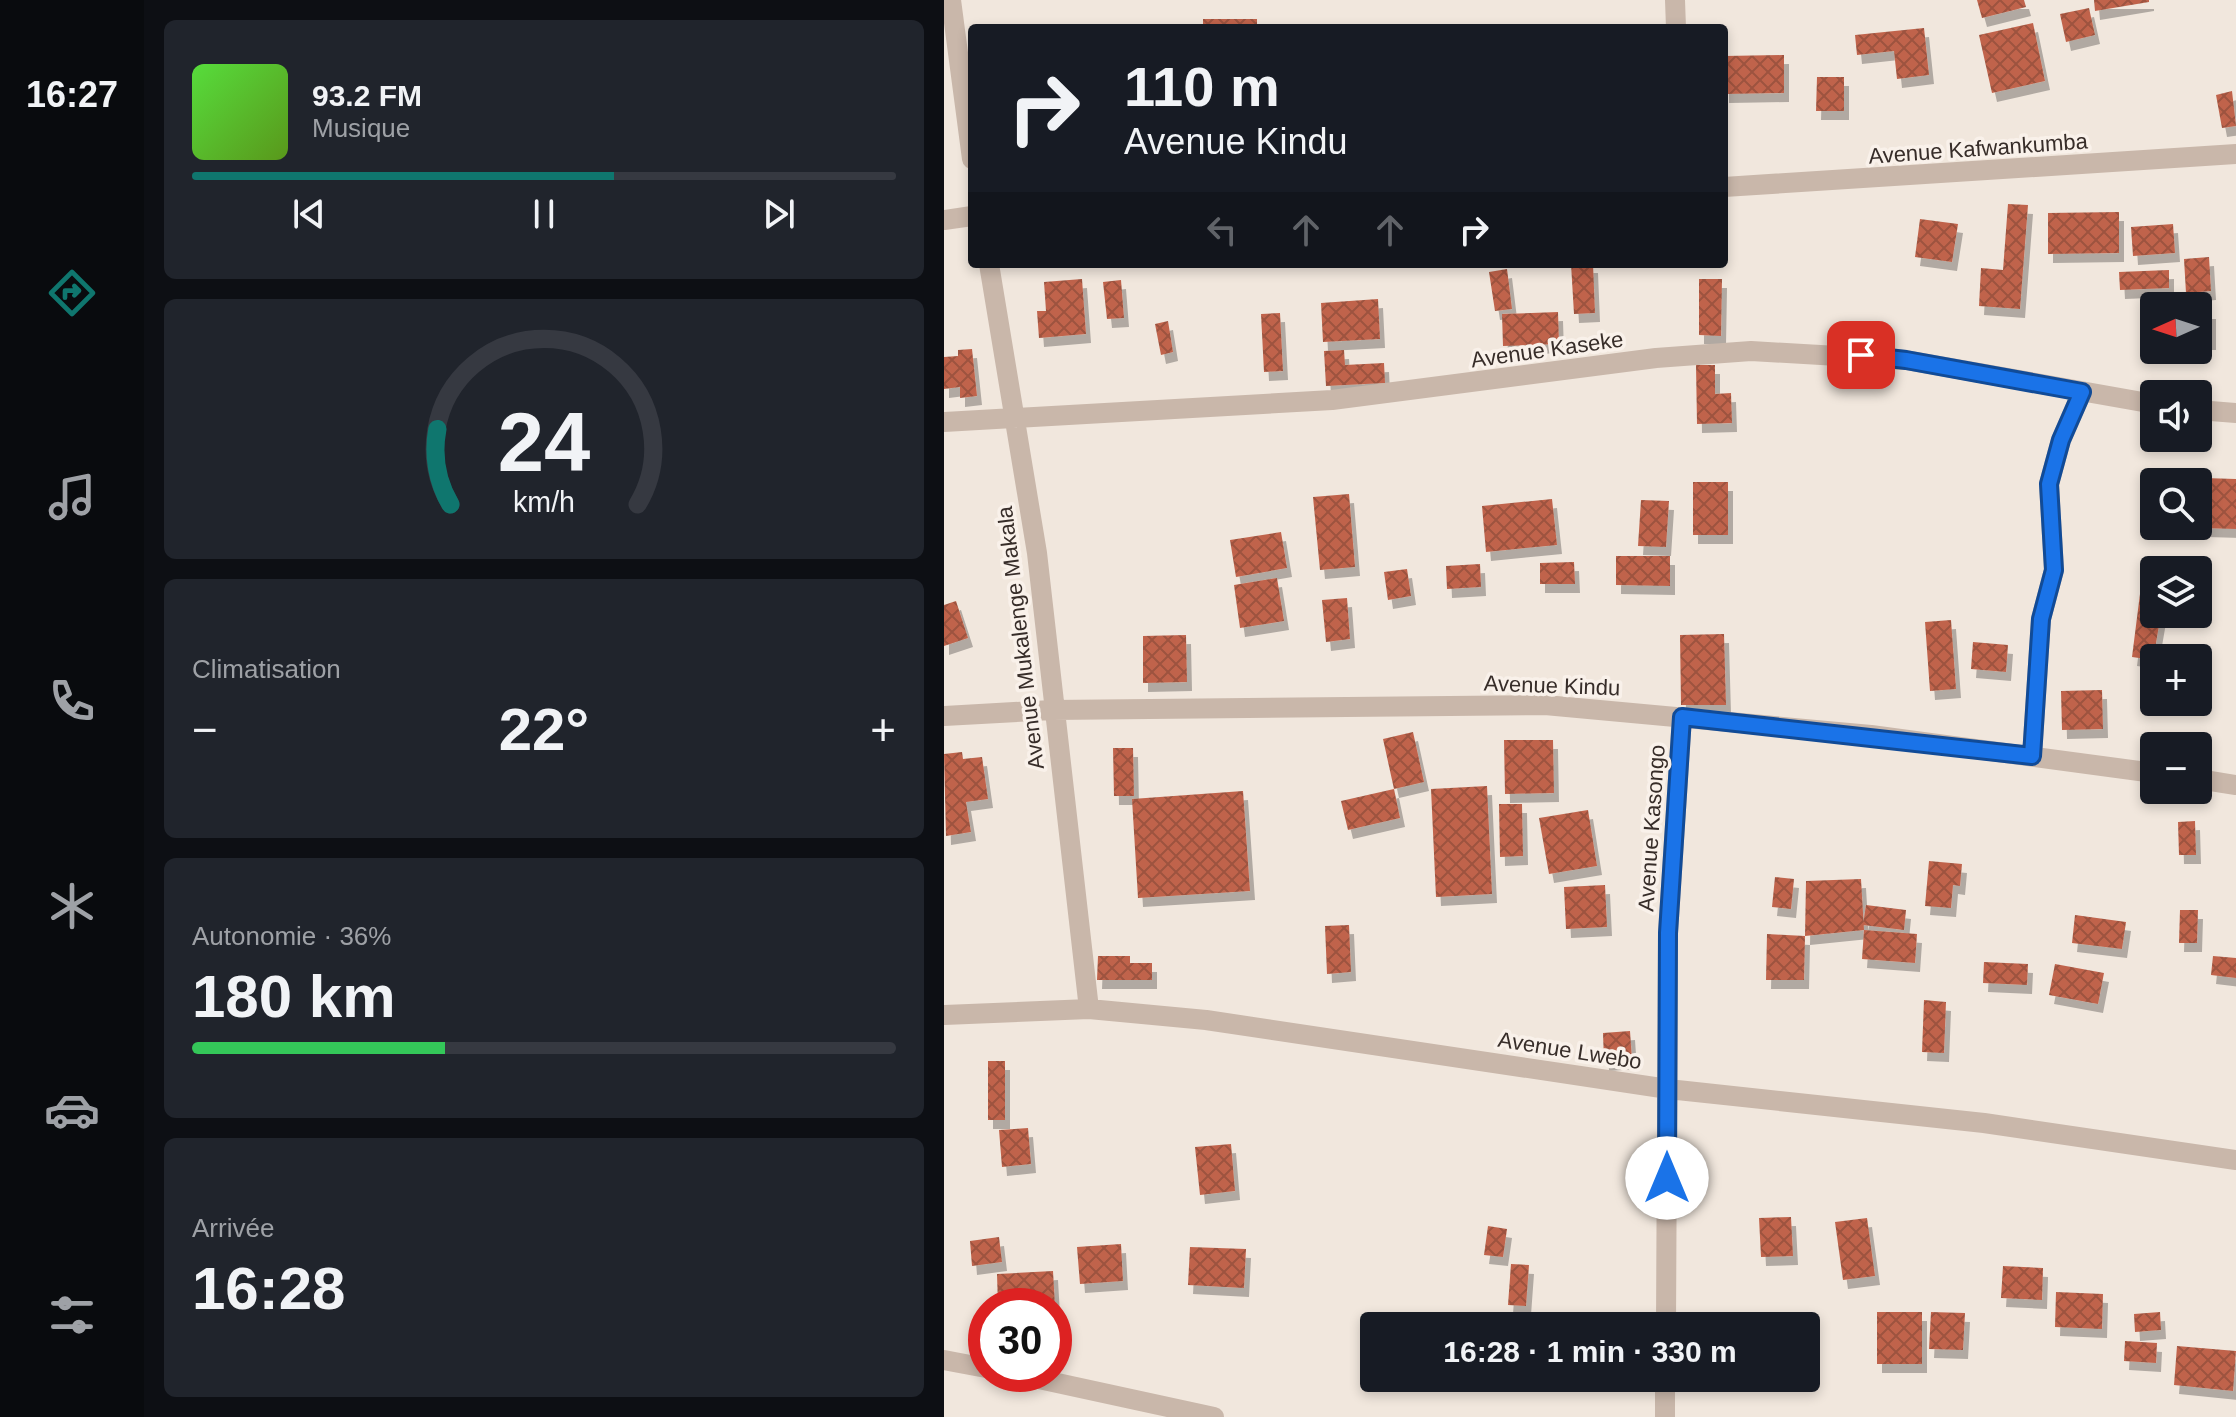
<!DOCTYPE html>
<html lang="fr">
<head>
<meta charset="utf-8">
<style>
	:root { --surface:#171b24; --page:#20242c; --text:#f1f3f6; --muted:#9ea1a6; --line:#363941; --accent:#0f766e }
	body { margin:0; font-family:Arial,sans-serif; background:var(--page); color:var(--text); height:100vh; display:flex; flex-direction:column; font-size:30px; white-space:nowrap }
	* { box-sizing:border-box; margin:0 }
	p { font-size:26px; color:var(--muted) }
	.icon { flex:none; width:44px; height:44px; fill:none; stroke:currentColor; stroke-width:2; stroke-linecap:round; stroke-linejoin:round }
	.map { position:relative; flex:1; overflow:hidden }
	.side { display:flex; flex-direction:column; gap:20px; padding:20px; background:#0d0f14; width:800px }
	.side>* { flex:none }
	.banner { position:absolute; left:24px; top:24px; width:760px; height:244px; border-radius:8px; box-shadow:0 4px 12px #0003; background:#171b24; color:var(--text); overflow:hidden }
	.needle { width:52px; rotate:267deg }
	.buttons { position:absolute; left:1196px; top:292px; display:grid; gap:16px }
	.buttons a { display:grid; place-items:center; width:72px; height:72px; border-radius:8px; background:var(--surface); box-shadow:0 4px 12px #0003; font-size:40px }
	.speed { position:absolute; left:24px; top:1288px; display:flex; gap:16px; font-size:40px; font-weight:700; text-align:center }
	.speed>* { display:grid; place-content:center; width:104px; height:104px; border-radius:50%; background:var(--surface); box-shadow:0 4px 12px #0003; line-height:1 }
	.speed .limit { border:12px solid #d22; background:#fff; color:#111 }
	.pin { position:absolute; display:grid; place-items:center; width:68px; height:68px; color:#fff; margin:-34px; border-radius:16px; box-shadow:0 4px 12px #0006 }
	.me { position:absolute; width:88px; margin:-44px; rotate:0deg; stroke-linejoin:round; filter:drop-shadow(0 0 6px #0008) }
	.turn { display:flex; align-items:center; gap:28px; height:168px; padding:0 24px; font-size:36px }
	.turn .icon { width:104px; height:104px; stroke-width:2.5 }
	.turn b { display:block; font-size:56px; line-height:68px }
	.lanes { display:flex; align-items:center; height:76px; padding:0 24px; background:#0003; justify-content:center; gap:40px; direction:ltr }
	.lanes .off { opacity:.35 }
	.big { font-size:60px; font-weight:800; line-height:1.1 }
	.side .card { flex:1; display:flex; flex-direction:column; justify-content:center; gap:12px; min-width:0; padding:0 28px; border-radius:12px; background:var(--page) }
	.side .dial { align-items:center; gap:0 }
	.dial svg { height:208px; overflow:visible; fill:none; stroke:var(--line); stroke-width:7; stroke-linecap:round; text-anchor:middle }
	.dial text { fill:var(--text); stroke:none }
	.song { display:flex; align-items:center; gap:24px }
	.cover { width:96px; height:96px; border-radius:12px; background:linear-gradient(135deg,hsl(110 70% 55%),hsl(90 70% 35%)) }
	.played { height:8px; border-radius:4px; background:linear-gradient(90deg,var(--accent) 60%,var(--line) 60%) }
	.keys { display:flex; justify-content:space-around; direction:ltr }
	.heat { display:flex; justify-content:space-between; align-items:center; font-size:44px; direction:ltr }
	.charge { height:12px; border-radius:6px; background:linear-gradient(90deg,#34c759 36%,var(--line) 0) }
	.trip { position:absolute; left:416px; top:1312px; width:460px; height:80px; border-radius:8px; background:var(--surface); box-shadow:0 4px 12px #0003; font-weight:800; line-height:80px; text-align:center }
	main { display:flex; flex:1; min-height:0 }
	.tabs { display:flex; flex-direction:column; width:144px; justify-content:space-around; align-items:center; background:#090b0e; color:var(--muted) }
	.tabs .icon { width:56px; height:56px }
	.tabs .current { color:var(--accent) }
	.tabs b { font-size:36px; color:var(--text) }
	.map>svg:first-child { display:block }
	.building { fill:url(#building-cross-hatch); filter:url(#shadow) }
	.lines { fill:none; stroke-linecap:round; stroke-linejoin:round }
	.minor { stroke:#c9b7aa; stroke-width:20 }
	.route-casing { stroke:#114b97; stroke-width:20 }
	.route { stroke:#1a73e8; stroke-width:14 }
	.labels { text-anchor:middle; stroke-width:7; stroke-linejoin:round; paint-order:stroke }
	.street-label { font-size:22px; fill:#372d29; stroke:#f9f1ea }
</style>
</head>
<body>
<main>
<nav class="tabs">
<b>16:27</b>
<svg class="icon current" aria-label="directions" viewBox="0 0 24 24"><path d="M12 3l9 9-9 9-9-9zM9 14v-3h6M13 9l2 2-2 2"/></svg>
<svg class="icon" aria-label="music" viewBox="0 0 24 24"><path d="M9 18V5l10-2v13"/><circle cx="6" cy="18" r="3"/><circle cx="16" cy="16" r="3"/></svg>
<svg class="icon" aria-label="phone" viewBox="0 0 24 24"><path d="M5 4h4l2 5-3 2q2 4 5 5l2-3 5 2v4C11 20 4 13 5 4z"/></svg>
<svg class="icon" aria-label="climate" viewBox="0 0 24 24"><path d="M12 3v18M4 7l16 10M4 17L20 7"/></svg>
<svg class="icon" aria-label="car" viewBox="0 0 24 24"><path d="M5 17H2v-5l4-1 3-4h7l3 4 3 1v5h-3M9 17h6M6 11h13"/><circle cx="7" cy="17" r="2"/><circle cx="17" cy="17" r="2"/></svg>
<svg class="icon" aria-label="filters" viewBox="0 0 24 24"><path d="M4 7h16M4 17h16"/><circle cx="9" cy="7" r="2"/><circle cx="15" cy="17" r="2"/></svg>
</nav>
<section class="side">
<div class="card">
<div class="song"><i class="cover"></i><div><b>93.2 FM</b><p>Musique</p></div></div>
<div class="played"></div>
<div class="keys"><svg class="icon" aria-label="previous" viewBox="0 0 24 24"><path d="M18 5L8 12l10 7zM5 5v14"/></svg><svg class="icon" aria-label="pause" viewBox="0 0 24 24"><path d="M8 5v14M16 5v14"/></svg><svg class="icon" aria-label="next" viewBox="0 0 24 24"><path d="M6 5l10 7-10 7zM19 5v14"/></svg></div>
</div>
<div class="card dial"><svg viewBox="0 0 100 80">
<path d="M14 69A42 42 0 1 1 86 69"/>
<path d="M14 69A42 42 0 0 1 9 40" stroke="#0f766e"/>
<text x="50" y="56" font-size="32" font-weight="700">24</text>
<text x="50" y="72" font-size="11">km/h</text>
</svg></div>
<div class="card"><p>Climatisation</p>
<div class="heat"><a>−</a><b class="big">22°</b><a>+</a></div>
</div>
<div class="card"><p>Autonomie · 36%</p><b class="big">180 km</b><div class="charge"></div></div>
<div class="card"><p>Arrivée</p><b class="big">16:28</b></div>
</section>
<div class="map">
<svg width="1292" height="1417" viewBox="0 0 1292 1417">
	<defs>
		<pattern id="building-cross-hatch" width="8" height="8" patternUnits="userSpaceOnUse" patternTransform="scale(2)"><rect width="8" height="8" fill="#c0644c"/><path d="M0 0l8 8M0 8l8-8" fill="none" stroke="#9d533f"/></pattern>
		<filter id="shadow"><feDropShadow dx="5" dy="9" stdDeviation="0" flood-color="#0004"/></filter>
	</defs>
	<rect width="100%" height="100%" fill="#f1e7dd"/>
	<path class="building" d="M1033,0H1080L1082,7L1038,18Z
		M1150,0H1205V2L1151,11Z
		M1145,8L1151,35L1122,42L1116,14Z
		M259,19H313V28H259Z
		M1089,23L1101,81L1048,93L1035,35Z
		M980,28L985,75L953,79L950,51L913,55L911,35Z
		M840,55V93L780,94V56Z
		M873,77H900V111H872Z
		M1288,91L1292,126L1278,128L1272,95Z
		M1064,204L1084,205L1076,309L1035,306L1037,268L1059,270Z
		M1175,212V253L1104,254V213Z
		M976,219L1014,224L1008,262L971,257Z
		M1229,224L1231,253L1189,256L1187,227Z
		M1265,257L1267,291L1242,293L1240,259Z
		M627,264H649L651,313L630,314Z
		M563,269L568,309L551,311L545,272Z
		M1225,270V288L1176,290L1175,272Z
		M138,279L142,334L95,338L93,311H102L100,282Z
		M755,279H778L777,336L755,335Z
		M177,280L180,318L163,319L159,282Z
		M434,299L436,339L379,342L377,303Z
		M1254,310H1267V341H1254Z
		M614,312L615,344L559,346L558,314Z
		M336,313L339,371L320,372L317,314Z
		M224,321L229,352L217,355L211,324Z
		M28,349L33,396L16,398V387L0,389V357L14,356V350Z
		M400,350L401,365L440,363L441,383L382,386L380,351Z
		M752,365H771V394L787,393L788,423L753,424Z
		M1260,478L1292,479V529L1258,528Z
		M749,482H784V535H749Z
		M405,494L411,567L376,570L369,497Z
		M608,499L613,545L542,552L538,506Z
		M697,500L725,501L722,547L694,546Z
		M337,532L343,568L292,577L286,540Z
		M672,556H726V586L672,585Z
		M630,562L631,584H596V563Z
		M536,564L537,587L503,589L502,566Z
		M463,569L467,596L444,600L440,572Z
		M333,578L340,621L296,628L290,585Z
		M1197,586L1210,588V614H1217L1209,660L1188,657Z
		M403,598L406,639L382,642L378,600Z
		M12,601L24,638L0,646V605Z
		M1007,620L1012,689L986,691L981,622Z
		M780,634L782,705H737L736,635Z
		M242,635L243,682L199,683V636Z
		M1029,642L1064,645L1062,672L1027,669Z
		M1158,690L1159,729L1118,730L1117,691Z
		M469,732L480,782L450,789L439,739Z
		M560,740H609L610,793L561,794Z
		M169,748H189L190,796H170Z
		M18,752L19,759L38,757L44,799L22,802L27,832L2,836L0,754Z
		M543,786L548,894L492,897L487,789Z
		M450,789L456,818L404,830L397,801Z
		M299,791L306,891L194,898L188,799Z
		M555,804H578L579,856L556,857Z
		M644,810L653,866L605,874L595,818Z
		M1251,821L1252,855H1235L1234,822Z
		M985,861L1018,864L1016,886L1009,885L1007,908L981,906Z
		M831,877L850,879L847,909L828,907Z
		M917,879L920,930L861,936L862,881Z
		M661,885L663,927L622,929L620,887Z
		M922,905L962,910L960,930L919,925Z
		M1236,910H1254L1253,943H1235Z
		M1131,915L1182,922L1178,949L1128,943Z
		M405,925L407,972L383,974L381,926Z
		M920,930L973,934L971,963L918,959Z
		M823,934L861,936L860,980H822Z
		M154,956H186V963H208V980H153Z
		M1269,956L1292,958V978L1267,975Z
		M1040,962L1084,964L1083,985L1039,983Z
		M1111,964L1160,973L1154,1004L1105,995Z
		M980,1000L1002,1002L1000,1053L978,1052Z
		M686,1031L688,1060L660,1062L659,1033Z
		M44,1061H61V1120H44Z
		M84,1128L87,1164L58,1167L55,1130Z
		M287,1144L291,1191L256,1195L251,1147Z
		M847,1217L849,1256L817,1257L815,1218Z
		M923,1218L931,1276L899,1280L891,1222Z
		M544,1226L563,1229L559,1257L540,1255Z
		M55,1237L58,1262L28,1266L26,1241Z
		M177,1244L179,1281L136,1284L133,1247Z
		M246,1247L302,1249L300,1288L244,1285Z
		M567,1264L585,1265L582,1306L564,1305Z
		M1059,1266L1099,1268L1098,1300L1057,1298Z
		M109,1271L111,1306H54L53,1274Z
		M1112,1292L1159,1294L1158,1329L1111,1327Z
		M933,1312H978V1364H933Z
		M987,1312L1021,1313L1019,1350L985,1349Z
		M1216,1312L1217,1330L1191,1332L1190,1314Z
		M532,1316L553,1319L552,1326H531Z
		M1181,1341L1213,1343L1212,1363L1180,1361Z
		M1233,1346L1292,1351L1289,1391L1230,1385Z"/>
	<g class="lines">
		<path class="minor" d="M7,0L28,159
			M731,0L732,28
			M780,187L1292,154
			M0,220L28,216
			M45,264L93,553L145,1009
			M1254,410L1292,413
			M0,422L388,400L712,358L807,351L962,360L1210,404
			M0,716L108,710L601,705L927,735L1210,773
			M1088,756L1097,619L1110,570L1105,484L1117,440L1138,392
			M1254,779L1292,785
			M0,1015L145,1009L262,1020L724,1089L1040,1123L1292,1160
			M722,1326L724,933L738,717
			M0,1360L42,1368
			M72,1374L270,1417
			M721,1417V1378"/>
	</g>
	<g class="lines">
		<defs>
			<path id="route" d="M723,1178L724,933L738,717L1088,756L1097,619L1110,570L1105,484L1117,440L1138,392L962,360L917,355"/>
		</defs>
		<use href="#route" class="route-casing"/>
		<use href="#route" class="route"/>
	</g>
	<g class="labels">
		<g class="street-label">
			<text transform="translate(1034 148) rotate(-4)" y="8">Avenue Kafwankumba</text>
			<text transform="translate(603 349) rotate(-8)" y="8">Avenue Kaseke</text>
			<text transform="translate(76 638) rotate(-97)" y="8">Avenue Mukalenge Makala</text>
			<text transform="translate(608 685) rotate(2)" y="8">Avenue Kindu</text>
			<text transform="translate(707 828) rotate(-86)" y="8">Avenue Kasongo</text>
			<text transform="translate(626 1050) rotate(9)" y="8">Avenue Lwebo</text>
		</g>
	</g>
</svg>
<div class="buttons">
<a><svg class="needle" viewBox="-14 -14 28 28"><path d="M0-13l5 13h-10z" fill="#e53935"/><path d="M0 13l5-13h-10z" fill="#9ea1a6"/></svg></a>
<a><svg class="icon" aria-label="sound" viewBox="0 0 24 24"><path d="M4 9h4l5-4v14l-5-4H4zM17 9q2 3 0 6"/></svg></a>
<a><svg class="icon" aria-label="search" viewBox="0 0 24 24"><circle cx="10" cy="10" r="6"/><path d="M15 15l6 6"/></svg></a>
<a><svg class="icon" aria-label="layers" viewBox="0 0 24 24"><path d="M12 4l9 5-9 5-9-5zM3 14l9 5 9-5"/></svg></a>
<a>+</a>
<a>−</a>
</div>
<div class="speed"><div class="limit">30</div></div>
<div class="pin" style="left:917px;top:355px;background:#d93025"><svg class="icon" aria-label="arrive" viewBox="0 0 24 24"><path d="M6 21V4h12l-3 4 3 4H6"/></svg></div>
<svg class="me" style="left:723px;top:1178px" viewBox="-20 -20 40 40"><circle r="19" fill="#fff"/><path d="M0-13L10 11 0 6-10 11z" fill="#1a73e8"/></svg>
<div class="trip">16:28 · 1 min · 330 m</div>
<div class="banner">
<div class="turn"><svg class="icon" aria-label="right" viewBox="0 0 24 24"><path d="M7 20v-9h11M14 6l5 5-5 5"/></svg><div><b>110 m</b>Avenue Kindu</div></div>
<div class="lanes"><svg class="icon off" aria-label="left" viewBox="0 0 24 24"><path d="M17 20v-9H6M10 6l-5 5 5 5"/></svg><svg class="icon off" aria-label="ahead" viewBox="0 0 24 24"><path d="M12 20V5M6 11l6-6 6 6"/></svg><svg class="icon off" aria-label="ahead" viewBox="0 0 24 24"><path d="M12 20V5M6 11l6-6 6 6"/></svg><svg class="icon" aria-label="right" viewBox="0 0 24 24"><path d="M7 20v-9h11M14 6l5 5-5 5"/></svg></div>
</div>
</div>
</main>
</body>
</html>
